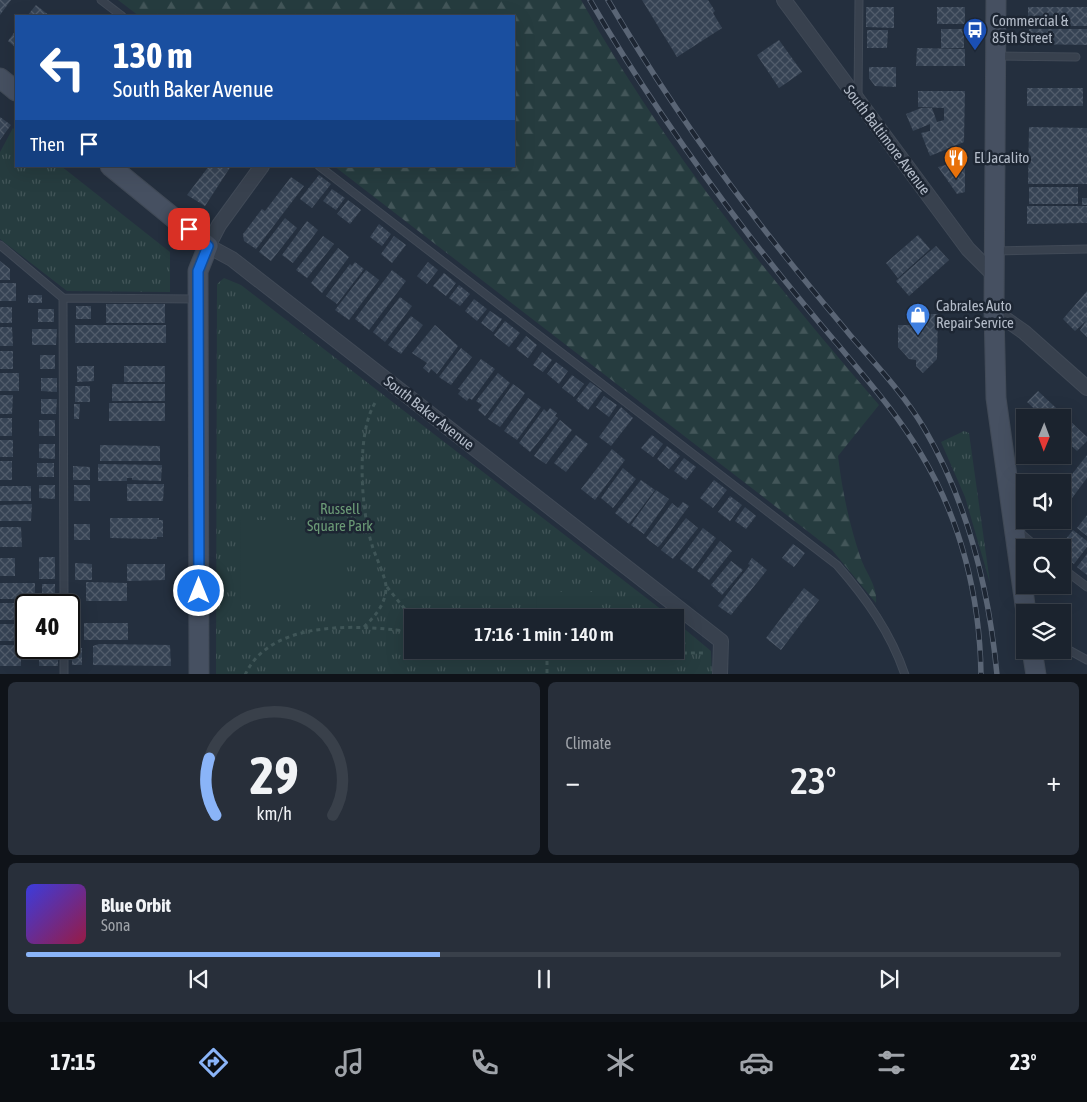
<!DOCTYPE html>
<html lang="en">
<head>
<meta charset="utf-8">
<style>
	:root { --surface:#1b232e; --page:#282f3a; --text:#f1f3f6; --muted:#a0a4aa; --line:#39404a; --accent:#8ab4f8 }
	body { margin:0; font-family:"Asap Condensed",sans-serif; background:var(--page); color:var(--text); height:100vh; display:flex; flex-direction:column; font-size:19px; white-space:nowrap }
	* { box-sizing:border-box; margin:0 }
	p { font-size:16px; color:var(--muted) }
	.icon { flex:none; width:28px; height:28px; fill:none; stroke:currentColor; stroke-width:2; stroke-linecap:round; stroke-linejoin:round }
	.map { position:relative; height:674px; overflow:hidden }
	.panel { display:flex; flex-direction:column; gap:8px; padding:8px; background:#0f1319; flex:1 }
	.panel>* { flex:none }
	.hud { position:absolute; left:15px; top:15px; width:500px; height:152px; border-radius:0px; box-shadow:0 5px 20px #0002,0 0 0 1px var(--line); background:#1a4fa0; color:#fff; overflow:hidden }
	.needle { width:32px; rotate:181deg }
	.tools { position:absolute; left:1016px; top:409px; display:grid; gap:10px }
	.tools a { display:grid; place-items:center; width:55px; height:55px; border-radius:0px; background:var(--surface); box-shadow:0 5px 20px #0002,0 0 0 1px var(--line); font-size:25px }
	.speed { position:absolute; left:15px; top:594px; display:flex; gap:10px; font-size:25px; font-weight:700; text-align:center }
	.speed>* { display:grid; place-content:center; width:65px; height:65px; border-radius:50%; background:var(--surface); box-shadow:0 5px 20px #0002,0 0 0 1px var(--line); line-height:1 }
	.speed .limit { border:2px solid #111; border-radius:8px; background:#fff; color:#111 }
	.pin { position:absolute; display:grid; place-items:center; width:42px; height:42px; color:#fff; margin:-21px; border-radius:10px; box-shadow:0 2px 8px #0006 }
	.me { position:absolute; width:55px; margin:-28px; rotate:0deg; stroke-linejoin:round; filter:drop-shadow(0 0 4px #0008) }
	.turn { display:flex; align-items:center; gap:18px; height:105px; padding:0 15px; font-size:22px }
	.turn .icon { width:65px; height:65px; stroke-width:2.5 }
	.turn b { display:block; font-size:35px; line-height:42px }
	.then { display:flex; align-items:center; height:48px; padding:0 15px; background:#0003; gap:10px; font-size:19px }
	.big { font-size:38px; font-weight:600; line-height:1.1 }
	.panel .widget { flex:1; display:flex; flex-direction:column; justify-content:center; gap:8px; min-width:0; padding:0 18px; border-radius:8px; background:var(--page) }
	.panel .dial { align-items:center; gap:0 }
	.dial svg { height:130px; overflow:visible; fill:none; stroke:var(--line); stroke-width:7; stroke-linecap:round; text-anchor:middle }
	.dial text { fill:var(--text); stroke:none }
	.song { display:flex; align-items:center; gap:15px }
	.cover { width:60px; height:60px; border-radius:8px; background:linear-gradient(135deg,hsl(240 70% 55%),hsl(340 70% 35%)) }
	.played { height:5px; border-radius:2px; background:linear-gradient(90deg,var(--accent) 40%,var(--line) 40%) }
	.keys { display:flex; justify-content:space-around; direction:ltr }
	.heat { display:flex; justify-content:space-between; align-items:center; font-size:28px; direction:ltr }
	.panel .tiles { flex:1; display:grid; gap:8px; grid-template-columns:1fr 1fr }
	.widget:last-child { grid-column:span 2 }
	.trip { position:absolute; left:404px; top:609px; width:280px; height:50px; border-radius:0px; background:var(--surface); box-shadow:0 5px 20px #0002,0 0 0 1px var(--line); font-weight:600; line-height:50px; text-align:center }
	.tabs { display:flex; height:80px; justify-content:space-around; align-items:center; background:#0b0e12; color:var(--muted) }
	.tabs .icon { width:35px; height:35px }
	.tabs .current { color:var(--accent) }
	.tabs b { font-size:22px; color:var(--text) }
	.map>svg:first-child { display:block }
	.grass { fill:url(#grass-tufts) }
	.forest { fill:url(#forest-firs) }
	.garden { fill:#263c3f }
	.building { fill:url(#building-cross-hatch) }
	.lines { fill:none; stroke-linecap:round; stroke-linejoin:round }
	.lane-casing { stroke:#414a57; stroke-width:9 }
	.street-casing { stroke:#414a57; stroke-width:16 }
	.secondary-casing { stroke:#414a57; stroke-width:21 }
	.path { stroke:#3f5557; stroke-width:3; stroke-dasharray:4 4; stroke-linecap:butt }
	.lane { stroke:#38414e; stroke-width:7 }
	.street { stroke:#38414e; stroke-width:14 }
	.secondary { stroke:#465061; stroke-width:19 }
	.rail-casing { stroke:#5a6575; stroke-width:5.5 }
	.rail { stroke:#1d2633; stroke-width:4; stroke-dasharray:11; stroke-linecap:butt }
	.route-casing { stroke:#114b97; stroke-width:12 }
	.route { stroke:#1a73e8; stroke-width:9 }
	.labels { text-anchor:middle; stroke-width:5; stroke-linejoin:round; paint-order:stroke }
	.poi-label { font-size:15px; fill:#b4bcc9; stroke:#1d2633; text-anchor:start }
	.street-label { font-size:15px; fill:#b4bcc9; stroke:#1d2633 }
	.park-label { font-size:15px; fill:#6b9a76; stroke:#1d2633 }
</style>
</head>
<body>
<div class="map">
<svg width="1087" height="675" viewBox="0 0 1087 675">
	<defs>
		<pattern id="grass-tufts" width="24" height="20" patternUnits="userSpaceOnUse" patternTransform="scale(1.25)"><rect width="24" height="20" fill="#263c3f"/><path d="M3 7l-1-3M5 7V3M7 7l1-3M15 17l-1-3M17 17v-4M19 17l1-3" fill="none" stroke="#435659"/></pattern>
		<pattern id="forest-firs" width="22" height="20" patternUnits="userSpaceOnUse" patternTransform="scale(1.25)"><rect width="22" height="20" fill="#263c3f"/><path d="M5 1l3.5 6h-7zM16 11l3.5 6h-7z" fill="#435659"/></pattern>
		<pattern id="building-cross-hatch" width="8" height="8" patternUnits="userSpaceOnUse" patternTransform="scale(1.25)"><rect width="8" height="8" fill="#364354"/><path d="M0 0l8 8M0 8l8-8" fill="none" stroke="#515c6b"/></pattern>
	</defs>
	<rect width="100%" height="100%" fill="#242f3e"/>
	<path class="grass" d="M13,128L16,131V166H61L170,252V292L67,291L0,239V152Z
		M224,278L241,285L671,617L412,618V650H675V621L711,651L712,675H216L217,284Z
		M964,431L969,433L990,583L965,497L941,442Z"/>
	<path class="forest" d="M118,0H581C663,146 769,278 879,405L838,456C842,490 849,523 860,556C865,572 878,586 876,603L832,550L334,166H514V16H139Z"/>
	<path class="garden" d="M240,520H345V601H241Z
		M536,592H602V617H537Z"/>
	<path class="building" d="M0,0H11L0,15Z
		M642,0H708L715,11L713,13L722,28L677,57Z
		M36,5L50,16H27Z
		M866,7H894V28L866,27Z
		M937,7H965V24H937Z
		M1028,7H1087V26H1028Z
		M941,29H964V48H941Z
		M1029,29H1087V45L1028,44Z
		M16,30V48L8,41Z
		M867,30H888L887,48H867Z
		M779,40L802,72L779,88L757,55Z
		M917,48L965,49V66H916Z
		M869,67H896V87L875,86L869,78Z
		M1027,88H1083V106H1027Z
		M918,91H965L964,142L930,156L921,133L930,131V124L913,131L906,114L921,108H932L937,122L944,120V108L918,107Z
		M0,117L11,125L0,140Z
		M1029,127L1087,128V184H1028Z
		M965,160V192L957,194L938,167Z
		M209,166H231L205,206L187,195Z
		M319,175L331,184L312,208L300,199Z
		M291,177L304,186L256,249L244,241L243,234L262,209L265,211Z
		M1029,187H1078V204H1029Z
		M332,189L345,198L336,210L323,201Z
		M1082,198H1087V205H1082Z
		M348,200L361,210L350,224L337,214Z
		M1027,206H1087V223L1027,224Z
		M285,218L297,228L271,261L259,252Z
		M307,221L318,230L293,263L282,255Z
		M379,224L391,234L382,246L370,237Z
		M918,235L930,249L898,278L886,263Z
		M323,236L334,244L307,278L296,270Z
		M394,236L406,245L392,263L381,254Z
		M936,246L949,260L909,296L896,281Z
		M338,248L349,257L322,293L311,283Z
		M0,261L10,269V280H0Z
		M355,262L364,269L337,304L326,296L350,264L352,266Z
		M428,262L438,270L427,284L417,276Z
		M366,270L379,280L349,320L335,310Z
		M392,270L406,281L369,330L355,319Z
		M444,273L456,283L446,296L433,286Z
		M0,283H16V301H0Z
		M459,285L470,294L460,306L449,298Z
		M1087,291V337L1080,330L1086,321L1075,331L1063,319Z
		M28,295H42V303H28Z
		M400,297L412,306L385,342L373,332Z
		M474,299L487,309L477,321L465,311Z
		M106,304H165V323H106Z
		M76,306H91V319H76Z
		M0,307H12V323H0Z
		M38,309H54V322H38Z
		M490,311L502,319L493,332L481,323Z
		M921,314H938L937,359L923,373L916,366V360L909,359L898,347V325H922Z
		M411,316L423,325L401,354L388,345Z
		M505,321L520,333L509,347L494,335Z
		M75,325H166V343H75Z
		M435,325L458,346L437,374L431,369L429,373L423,368L427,363L412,353Z
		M0,327H12L13,346H0Z
		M32,329H57L56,345H32Z
		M526,336L537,345L528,358L516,349Z
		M461,348L472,357L451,385L439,377Z
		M0,351H13V369H0Z
		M542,352L552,360L543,372L533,365Z
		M40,355H55V369H40Z
		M481,359L495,369L472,400L469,398L467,401L458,394L461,390L458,389Z
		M556,362L568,371L559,384L547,374Z
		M77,366H94V381L77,382Z
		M124,366H165V382H124Z
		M0,373H19V391H0Z
		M498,373L510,383L485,416L478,410L482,405L476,401Z
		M572,375L584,384L574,397L562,388Z
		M41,378H57V392L41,391Z
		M590,382L602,391L588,410L576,400Z
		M112,384H165V401H112Z
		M513,384L525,393L500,427L488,419Z
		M75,386H90V402H75Z
		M1038,391L1087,437V441L1077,451L1062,437V418H1039L1041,415L1027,402Z
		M0,395H13L12,414H0Z
		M604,396L617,405L609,417L596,407Z
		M528,398L541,407L517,440L504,431Z
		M41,399H57L56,414H41Z
		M109,403H165V421H109Z
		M74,404H80L79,419H74Z
		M621,407L633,418L611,446L599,437Z
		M550,408L557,413L555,416L558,418L530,452L519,443L544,409L547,412Z
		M0,418H12V436H0Z
		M39,420H55V436H39Z
		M560,420L572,430L546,464L534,456Z
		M576,435L588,444L566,472L554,463Z
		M652,435L663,444L653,457L641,448Z
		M0,440H13V457H0Z
		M39,444H55V459L39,458Z
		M100,445L160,446V461H100Z
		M667,446L680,456L669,469L657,459Z
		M612,449L625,460L595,500L581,489Z
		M1087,455V478L1066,506L1062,503V487Z
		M684,458L696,467L686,480L674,471Z
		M0,461H12V480H0Z
		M37,463H54V477H37Z
		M98,464L162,465L161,481L132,480V478H127V481H98Z
		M73,466L90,467V480H73Z
		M623,468L636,479L613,508L601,498Z
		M641,480L655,490L629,524L615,513Z
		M714,480L727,490L713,508L700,498Z
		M127,484H164L163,501H127Z
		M39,485H55V499L39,498Z
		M74,485H90V501H74Z
		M0,486H31V501H0Z
		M656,490L669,499L644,534L631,525Z
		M730,496L742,505L730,521L718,512Z
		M683,502L689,506L661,544L658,547L646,538L672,503L678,508Z
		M32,504L31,521H0V505Z
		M745,507L756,516L746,529L735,521Z
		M1087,515V536L1077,528Z
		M110,518H159V520H163V537H157V539L110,538Z
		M686,518L698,528L673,559L661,550Z
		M74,524H90V540H74Z
		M0,527H21L22,547H0Z
		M703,528L716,538L693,569L680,559Z
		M1073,530L1087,541V547L1074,564L1062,555V548H1059Z
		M720,541L732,551L709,580L697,571Z
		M793,544L805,553L794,567L782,558Z
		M1087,554V575L1077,567Z
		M39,557H55V579H39Z
		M0,558H15V576H0Z
		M752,558L767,570L731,615L718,606L750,565L748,564Z
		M731,561L743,570L722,595L711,585Z
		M75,563L92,564V580H75Z
		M127,564H165V580L127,581Z
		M86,582L127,583V601H86Z
		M0,583H35V599H0Z
		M42,584H55V599H42Z
		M804,588L819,600L781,650L766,638Z
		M0,603H35V605H26V620H0Z
		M84,623H128V640H84Z
		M0,624H26V641H0Z
		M99,644L170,645L171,666L93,665V646Z
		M0,645H21V666H0Z
		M33,648H58V666H39V652H33Z
		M72,648H82V665H72Z"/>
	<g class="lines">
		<defs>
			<path id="lane" d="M101,0L122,16
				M996,56L1076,57
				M858,97L859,0
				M319,166L837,565C866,598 891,633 905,675
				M0,245L63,298L198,299
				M995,251L1087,249
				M63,298L64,605
				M1019,532L1038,548
				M1062,568L1087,587
				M64,648V675
				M1062,649H1067L1087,660"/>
			<path id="street" d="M784,0L968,249L995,276
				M262,166L219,225L208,246L232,259L721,641L720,675
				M994,311L1024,332L1087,388"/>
			<path id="secondary" d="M996,0L994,311L996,398L1026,612
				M0,78L16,91
				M110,166L208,246L198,271L199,675
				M1032,650L1036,675"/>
		</defs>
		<use href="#lane" class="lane-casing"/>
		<use href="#street" class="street-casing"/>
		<use href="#secondary" class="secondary-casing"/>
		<path class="path" d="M387,587L412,618
			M364,627C375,616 385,605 386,589C387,579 375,556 372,545C361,511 355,430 377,400
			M499,650L547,653H703
			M547,653V675
			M245,675C271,618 362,625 412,632"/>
		<use href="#lane" class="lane"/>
		<use href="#street" class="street"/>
		<use href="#secondary" class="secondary"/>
		<defs>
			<path id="rail" d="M590,0C638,83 693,162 751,238C779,274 809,311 839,346C868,381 898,415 921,454C961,520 980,597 981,675
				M608,0C651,73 699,144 750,211C782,254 816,294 850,335C876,365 904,394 924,428C968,503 989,590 997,675"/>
		</defs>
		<use href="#rail" class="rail-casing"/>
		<use href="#rail" class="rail"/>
	</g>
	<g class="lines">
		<defs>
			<path id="route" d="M189,229L208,246L198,271L199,591"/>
		</defs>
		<use href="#route" class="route-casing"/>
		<use href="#route" class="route"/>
	</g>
	<defs>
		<symbol id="bus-pin" viewBox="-11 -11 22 30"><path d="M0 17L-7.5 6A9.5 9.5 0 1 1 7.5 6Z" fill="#1a4fb4" stroke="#1d2633"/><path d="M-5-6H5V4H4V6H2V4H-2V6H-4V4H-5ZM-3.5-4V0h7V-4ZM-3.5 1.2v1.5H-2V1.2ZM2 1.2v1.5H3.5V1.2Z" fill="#fff"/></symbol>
		<symbol id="restaurant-pin" viewBox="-11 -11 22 30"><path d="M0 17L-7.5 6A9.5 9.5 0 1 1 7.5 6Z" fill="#e8710a" stroke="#1d2633"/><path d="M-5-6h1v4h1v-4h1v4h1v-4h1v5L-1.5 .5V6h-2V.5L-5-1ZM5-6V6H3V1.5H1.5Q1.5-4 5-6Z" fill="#fff"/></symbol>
		<symbol id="shop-pin" viewBox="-11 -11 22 30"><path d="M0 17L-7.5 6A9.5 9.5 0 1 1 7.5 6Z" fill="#3f7fe0" stroke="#1d2633"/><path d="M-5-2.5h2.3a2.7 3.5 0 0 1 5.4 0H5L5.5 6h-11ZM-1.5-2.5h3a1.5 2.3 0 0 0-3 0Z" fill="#fff"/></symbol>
	</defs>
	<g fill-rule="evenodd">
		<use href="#bus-pin" x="961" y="16" width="28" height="38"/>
		<use href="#restaurant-pin" x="942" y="144" width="28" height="38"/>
		<use href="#shop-pin" x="904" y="301" width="28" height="38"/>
	</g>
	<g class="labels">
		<g class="poi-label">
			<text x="992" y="26">Commercial &amp;<tspan x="992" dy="17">85th Street</tspan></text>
			<text x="974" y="163">El Jacalito</text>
			<text x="936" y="311">Cabrales Auto<tspan x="936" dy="17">Repair Service</tspan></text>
		</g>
		<g class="street-label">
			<text transform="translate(887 140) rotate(53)" y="5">South Baltimore Avenue</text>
			<text transform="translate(429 413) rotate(38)" y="5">South Baker Avenue</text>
		</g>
		<g class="park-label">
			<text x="340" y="514">Russell<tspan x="340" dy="17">Square Park</tspan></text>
		</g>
	</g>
</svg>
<div class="tools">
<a><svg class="needle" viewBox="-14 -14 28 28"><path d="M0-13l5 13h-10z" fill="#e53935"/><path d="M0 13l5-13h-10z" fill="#a0a4aa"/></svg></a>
<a><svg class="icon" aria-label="sound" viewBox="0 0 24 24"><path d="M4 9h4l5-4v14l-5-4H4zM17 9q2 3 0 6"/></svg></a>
<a><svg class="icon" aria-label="search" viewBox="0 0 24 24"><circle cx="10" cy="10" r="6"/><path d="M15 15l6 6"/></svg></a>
<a><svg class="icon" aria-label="layers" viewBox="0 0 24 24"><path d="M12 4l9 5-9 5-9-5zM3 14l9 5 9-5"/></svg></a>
</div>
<div class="speed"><div class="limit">40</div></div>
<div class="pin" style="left:189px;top:229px;background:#d93025"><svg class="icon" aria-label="arrive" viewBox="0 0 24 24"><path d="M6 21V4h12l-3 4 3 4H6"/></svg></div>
<svg class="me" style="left:199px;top:591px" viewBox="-20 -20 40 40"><circle r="17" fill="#1a73e8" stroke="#fff" stroke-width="3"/><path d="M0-11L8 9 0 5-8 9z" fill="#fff"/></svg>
<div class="trip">17:16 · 1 min · 140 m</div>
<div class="hud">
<div class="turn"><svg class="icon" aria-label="left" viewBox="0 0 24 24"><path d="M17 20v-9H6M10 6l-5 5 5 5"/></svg><div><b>130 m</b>South Baker Avenue</div></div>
<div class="then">Then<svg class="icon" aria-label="arrive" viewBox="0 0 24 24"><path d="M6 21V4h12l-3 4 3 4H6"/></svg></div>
</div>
</div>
<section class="panel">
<div class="tiles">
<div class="widget dial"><svg viewBox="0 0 100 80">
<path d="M14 69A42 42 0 1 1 86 69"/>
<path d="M14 69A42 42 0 0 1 10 34" stroke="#8ab4f8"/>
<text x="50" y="56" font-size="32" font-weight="700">29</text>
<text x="50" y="72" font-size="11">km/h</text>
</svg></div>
<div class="widget"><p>Climate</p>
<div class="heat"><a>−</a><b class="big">23°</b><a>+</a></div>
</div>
<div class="widget">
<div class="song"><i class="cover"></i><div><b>Blue Orbit</b><p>Sona</p></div></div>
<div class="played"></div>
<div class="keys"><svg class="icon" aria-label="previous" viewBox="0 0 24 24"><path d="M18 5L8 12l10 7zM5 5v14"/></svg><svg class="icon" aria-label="pause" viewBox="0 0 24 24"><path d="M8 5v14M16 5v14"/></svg><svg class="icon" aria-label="next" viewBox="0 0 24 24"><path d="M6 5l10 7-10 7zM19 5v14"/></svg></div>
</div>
</div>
</section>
<nav class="tabs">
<b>17:15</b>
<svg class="icon current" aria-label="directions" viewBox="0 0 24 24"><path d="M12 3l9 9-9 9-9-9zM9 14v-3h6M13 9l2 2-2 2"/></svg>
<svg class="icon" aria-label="music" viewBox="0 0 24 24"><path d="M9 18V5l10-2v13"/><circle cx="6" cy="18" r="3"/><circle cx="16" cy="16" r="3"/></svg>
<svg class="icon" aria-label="phone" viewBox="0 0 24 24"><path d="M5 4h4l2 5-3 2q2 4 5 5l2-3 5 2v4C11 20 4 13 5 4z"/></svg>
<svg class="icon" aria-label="climate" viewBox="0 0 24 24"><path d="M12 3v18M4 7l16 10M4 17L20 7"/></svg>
<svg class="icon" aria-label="car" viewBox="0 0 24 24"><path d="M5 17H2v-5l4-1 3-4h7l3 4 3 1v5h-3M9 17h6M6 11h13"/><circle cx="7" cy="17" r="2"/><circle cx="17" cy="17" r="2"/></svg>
<svg class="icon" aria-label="filters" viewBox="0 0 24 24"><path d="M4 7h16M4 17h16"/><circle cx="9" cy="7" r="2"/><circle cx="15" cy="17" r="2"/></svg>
<b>23°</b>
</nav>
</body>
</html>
